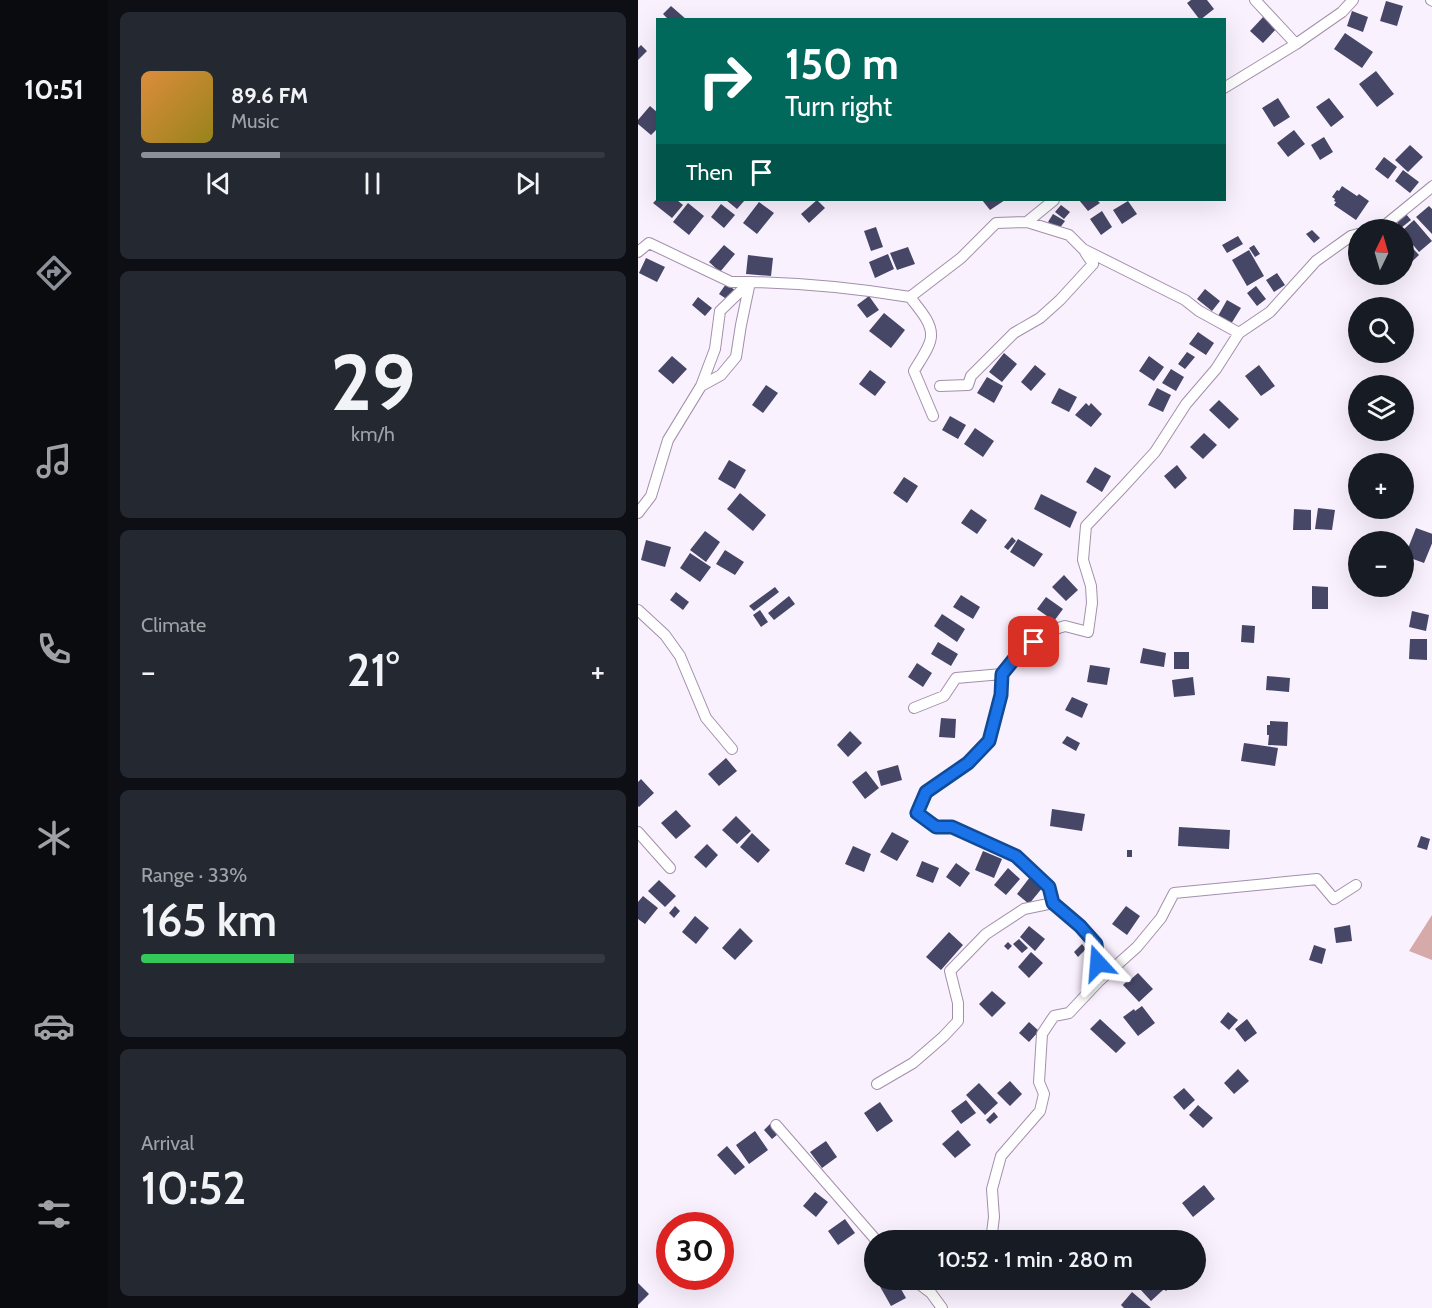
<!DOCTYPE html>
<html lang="en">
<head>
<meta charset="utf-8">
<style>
	:root { --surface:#171b24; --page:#242831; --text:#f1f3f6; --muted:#9ea1a6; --line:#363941; --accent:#8c9099 }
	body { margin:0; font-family:Cabin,sans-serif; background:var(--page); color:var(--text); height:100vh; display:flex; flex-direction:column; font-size:22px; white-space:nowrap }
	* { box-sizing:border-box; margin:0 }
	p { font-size:20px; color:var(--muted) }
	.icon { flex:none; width:33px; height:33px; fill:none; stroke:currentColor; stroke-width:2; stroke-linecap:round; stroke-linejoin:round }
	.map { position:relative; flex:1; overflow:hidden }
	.sheet { display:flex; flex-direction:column; gap:12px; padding:12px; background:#0d0f14; width:530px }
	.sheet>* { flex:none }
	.guide { position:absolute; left:18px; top:18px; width:570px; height:183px; border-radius:0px; box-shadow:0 6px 24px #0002; background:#00695c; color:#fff; overflow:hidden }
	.needle { width:39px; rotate:5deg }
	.tools { position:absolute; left:710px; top:219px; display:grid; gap:12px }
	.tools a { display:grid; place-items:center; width:66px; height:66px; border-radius:50%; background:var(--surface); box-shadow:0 6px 24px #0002; font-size:30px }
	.speed { position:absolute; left:18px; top:1212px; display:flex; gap:12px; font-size:30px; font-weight:700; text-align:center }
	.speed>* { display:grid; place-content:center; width:78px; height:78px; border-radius:50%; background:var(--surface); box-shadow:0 6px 24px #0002; line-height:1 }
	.speed .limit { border:9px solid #d22; background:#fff; color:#111 }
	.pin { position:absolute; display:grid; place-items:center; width:51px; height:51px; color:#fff; margin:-26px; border-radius:12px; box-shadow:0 3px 9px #0006 }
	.me { position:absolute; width:66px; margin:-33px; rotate:341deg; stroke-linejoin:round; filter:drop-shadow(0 0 4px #0008) }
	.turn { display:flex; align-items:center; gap:21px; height:126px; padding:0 30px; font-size:27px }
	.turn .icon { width:78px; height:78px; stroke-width:2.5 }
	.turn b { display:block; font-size:42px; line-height:51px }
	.then { display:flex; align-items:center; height:57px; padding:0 30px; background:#0003; gap:12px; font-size:22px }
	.big { font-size:45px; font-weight:600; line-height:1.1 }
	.sheet .widget { flex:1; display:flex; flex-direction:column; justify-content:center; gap:9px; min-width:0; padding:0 21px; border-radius:9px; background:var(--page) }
	.sheet .dial { align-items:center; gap:0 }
	.dial b { font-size:78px; line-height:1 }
	.song { display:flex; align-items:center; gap:18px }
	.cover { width:72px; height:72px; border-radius:9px; background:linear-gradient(135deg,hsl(30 70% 55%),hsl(50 70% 35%)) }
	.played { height:6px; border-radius:3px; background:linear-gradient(90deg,var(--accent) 30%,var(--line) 30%) }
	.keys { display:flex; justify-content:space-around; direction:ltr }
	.heat { display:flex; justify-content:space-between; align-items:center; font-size:33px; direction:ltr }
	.charge { height:9px; border-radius:4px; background:linear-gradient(90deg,#34c759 33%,var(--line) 0) }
	.trip { position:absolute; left:226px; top:1230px; width:342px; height:60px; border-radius:30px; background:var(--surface); box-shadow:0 6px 24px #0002; font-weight:600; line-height:60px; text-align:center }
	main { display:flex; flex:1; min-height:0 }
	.menu { display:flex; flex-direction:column; width:108px; justify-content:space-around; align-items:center; background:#090b0e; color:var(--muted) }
	.menu .icon { width:42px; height:42px }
	.menu .selected { color:var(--accent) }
	.menu b { font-size:27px; color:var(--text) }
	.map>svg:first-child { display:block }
	.forest { fill:#d7aaaa }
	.building { fill:#464666 }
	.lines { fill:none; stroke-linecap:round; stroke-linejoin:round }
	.minor-casing { stroke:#a38fac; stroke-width:12 }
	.minor { stroke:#fff; stroke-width:10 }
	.route-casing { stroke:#114b97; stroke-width:15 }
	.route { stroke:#1a73e8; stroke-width:10 }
</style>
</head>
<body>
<main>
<nav class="menu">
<b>10:51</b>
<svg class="icon selected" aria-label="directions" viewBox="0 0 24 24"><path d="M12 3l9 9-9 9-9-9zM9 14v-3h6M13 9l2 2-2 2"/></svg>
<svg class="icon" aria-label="music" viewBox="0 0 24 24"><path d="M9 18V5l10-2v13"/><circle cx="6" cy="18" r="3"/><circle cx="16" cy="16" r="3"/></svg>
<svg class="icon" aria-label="phone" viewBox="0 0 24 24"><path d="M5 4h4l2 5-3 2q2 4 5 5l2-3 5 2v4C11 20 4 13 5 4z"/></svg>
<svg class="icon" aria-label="climate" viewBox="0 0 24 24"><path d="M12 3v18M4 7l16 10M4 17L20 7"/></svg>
<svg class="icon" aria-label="car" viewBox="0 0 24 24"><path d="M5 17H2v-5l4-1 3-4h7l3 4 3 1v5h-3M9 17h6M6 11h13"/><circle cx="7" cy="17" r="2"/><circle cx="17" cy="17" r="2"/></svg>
<svg class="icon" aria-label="filters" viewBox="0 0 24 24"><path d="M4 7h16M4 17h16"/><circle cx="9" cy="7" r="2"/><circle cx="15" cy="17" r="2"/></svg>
</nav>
<section class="sheet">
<div class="widget">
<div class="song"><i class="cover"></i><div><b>89.6 FM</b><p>Music</p></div></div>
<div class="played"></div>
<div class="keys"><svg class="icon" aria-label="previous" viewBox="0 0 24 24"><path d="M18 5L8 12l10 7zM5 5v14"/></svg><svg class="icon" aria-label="pause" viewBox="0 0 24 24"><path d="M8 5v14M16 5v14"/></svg><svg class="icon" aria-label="next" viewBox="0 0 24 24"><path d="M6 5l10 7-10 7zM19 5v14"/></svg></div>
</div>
<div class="widget dial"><b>29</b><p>km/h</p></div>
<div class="widget"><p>Climate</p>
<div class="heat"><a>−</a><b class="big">21°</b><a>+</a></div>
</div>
<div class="widget"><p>Range · 33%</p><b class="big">165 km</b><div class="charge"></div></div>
<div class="widget"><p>Arrival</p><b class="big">10:52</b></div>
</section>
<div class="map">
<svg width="795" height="1308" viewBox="0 0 795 1308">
	<rect width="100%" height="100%" fill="#faf1fe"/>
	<path class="forest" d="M794,915V960L771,951Z"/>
	<path class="building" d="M553,0H569L576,9L562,20L549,3Z
		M748,1L765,6L759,26L742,21Z
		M33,6L49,20H31L25,14Z
		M714,11L730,17L725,32L709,26Z
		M627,15L640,27L625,43L612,31Z
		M707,33L735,52L724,68L696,49Z
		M3,45L9,51L0,60V48Z
		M738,71L756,94L739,107L721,84Z
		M640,98L652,117L636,127L624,108Z
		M691,98L706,117L693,127L678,107Z
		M12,106L20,113V128L13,135L0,124V120Z
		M656,130L667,144L650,157L639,143Z
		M686,137L695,152L682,160L673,145Z
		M772,145L785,157L770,172L757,160Z
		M746,157L759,167L750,179L737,169Z
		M765,170L781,182L772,193L757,181Z
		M704,186L719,196L721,194L731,201L718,220L696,205L698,202L696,201L697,199L694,197L699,190L701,191Z
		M18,200H39L45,205L34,218L15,203Z
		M88,200H107L99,209Z
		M179,200L187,208L171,223L163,214Z
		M344,200H367L352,210Z
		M441,200H459L462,203L450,211Z
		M490,201L499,214L484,224L475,210Z
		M121,202L136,213L119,234L105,223Z
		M50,203L66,216L51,235L35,222Z
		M83,204L97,215L86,228L73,217Z
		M423,205L432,212L426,219L417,212Z
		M791,206L795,210V235L778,217Z
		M464,211L474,227L463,235L452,219Z
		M415,214L427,221L421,229L410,222Z
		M768,214L773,220L763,228L758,221Z
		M776,220L794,241L781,252L765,233V230Z
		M238,227L245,247L233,251L226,231Z
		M674,230L682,238L676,243L668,234Z
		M600,236L605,244L589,253L584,245Z
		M769,242L781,255L765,270V246Z
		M86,245L97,254L82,272L71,262Z
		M616,245L622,254L617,257L611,248Z
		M270,247L277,264L259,270L252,253Z
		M611,250L626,276L609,286L594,260Z
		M250,254L256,269L237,278L231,262Z
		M110,255L135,258L133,276L108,274Z
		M8,258L27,267L19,282L1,273Z
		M639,273L647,285L636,292L628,280Z
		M88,284L97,290L90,300L81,294Z
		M618,286L628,299L619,306L609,293Z
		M567,289L582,301L574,311L559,299Z
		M231,296L241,310L229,318L219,305Z
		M60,297L74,308L67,316L54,305Z
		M589,300L603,308L593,324L580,316Z
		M246,313L267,330L253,348L231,331Z
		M560,332L576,343L568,355L551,344Z
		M549,352L557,357L547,369L540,364Z
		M366,353L379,364L364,382L351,372Z
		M34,356L49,369L35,384L20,371Z
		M511,356L526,367L516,381L501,371Z
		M397,365L408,374L393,391L383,382Z
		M621,365L637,386L623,396L607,376Z
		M533,369L546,377L538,391L524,383Z
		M232,370L248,382L237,396L221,384Z
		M349,377L365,386L356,403L339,393Z
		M128,385L140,393L125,413L114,405Z
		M421,388L439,397L431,412L413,403Z
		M519,388L533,395L525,412L510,405Z
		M581,400L601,419L591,429L571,410Z
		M448,403L451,406L453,403L464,414L453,427L437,415Z
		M312,416L328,425L320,439L304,430Z
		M337,428L356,441L345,457L326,444Z
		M566,433L579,445L565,459L552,447Z
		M91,460L108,470L97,489L80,479Z
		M539,465L549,478L537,489L526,476Z
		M457,467L473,476L464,492L448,482Z
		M266,477L280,486L269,503L255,493Z
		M102,493L128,515L115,531L89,509Z
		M403,494L439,512L432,528L396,509Z
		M680,508L697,510L694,530L677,529Z
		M333,509L349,520L339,534L323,523Z
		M656,509L673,510V530H655Z
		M778,528L795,534V541L786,563L767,556Z
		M67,531L82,542L68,562L52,550Z
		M374,537L378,541L370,550L366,547Z
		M380,539L405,554L396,567L372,552Z
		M8,540L33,547L27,567L3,560Z
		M87,550L106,562L97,575L78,564Z
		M52,553L73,567L62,582L42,568Z
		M426,575L440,590L428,601L414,587Z
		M674,586L690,587V609H674Z
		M137,587L141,592L116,611L111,606Z
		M38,592L51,602L45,610L32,600Z
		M323,595L342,607L335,619L315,607Z
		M151,596L157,604L136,620L130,613Z
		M408,597L425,609L416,621L399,609Z
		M122,610L130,622L123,627L115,615Z
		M774,611L791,615L788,631L771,627Z
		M304,614L327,629L319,642L296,626Z
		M604,625L617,626L616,643L603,642Z
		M772,639H789V660L771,659Z
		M300,642L320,654L313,666L293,654Z
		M505,648L528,653L526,667L502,663Z
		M536,652H551V669H536Z
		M279,663L294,673L285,687L270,677Z
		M452,665L472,668L469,685L449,682Z
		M629,676L652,678L651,692L628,690Z
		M555,677L557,695L536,697L534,680Z
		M434,697L450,704L444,718L427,710Z
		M303,718L318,719L317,738L301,737Z
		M632,721L650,722L649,746L630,745L631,735H629V725H632Z
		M212,731L224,743L210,757L199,745Z
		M429,736L442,743L438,751L424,743Z
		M606,743L640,748L637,766L603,761Z
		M88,758L99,771L81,786L70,774Z
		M260,765L264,780L243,786L239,771Z
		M228,771L241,788L227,799L214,782Z
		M3,779L16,793L1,807L0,806V782Z
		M414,809L447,814L444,831L412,826Z
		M38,810L53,826L38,839L23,823Z
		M98,816L113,831L99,844L84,830Z
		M541,827L592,830L591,849L540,846Z
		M254,832L271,841L259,861L242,852Z
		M114,833L132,850L120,863L102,847Z
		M783,836L792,839L789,850L779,847Z
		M69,844L80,855L68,868L56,857Z
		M215,846L233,854L226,872L207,864Z
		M489,850H494V857H489Z
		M345,851L364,859L356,878L337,870Z
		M284,861L301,868L295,883L278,876Z
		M318,863L332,873L322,887L308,877Z
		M370,868L382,879L368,895L356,885Z
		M392,877L405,887L391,904L379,894Z
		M21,880L38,896L27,907L10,891Z
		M5,896L20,908L7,924L0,919V902Z
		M37,906L42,911L36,918L31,913Z
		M488,906L502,916L489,935L474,924Z
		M57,916L71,928L58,944L44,932Z
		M712,925L714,941L698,943L696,928Z
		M391,926L407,939L397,951L382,937Z
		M102,928L115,941L97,960L84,948Z
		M311,932L325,945L303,970L288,957Z
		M381,939L390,948L384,953L375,944Z
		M370,942L374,946L370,950L366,946Z
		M444,944L448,949L440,957L436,952Z
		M676,945L688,949L684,964L671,960Z
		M393,952L405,963L391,978L380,967Z
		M500,973L515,989L501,1002L485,985L491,979L492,980Z
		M354,991L368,1003L354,1017L341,1004Z
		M504,1006L517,1023L500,1036L485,1017L496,1009L497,1011Z
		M590,1012L600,1020L591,1030L582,1022Z
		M462,1019L488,1043L478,1053L452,1029Z
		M609,1019L619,1033L607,1042L597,1029Z
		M391,1022L401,1031L391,1042L381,1033Z
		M600,1069L611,1081L596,1094L586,1083Z
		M372,1081L384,1094L372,1106L359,1093Z
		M341,1083L360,1103L347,1115L328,1095Z
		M546,1088L557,1100L546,1110L535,1097Z
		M328,1100L338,1113L323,1124L313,1111Z
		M242,1102L255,1121L239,1132L226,1113Z
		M560,1105L575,1118L565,1128L551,1115Z
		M356,1112L360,1117L352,1124L348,1120Z
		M132,1124L140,1134L134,1139L126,1130Z
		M320,1130L333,1145L317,1158L304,1144Z
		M117,1131L130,1150L111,1164L98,1145Z
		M188,1141L199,1157L184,1168L172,1152Z
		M89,1146L107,1167L97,1175L79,1155Z
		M566,1185L577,1199L555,1217L544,1203Z
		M177,1192L190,1202L178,1217L165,1206Z
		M207,1219L217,1233L200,1245L190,1231Z
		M246,1280H258L268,1298L253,1306L240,1283Z
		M436,1280H456L440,1287Z
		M513,1280H514L525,1290L513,1301L502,1289Z
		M517,1280H540L528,1291Z
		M0,1283L11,1294L0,1305Z
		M494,1292L513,1308H486L483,1305Z"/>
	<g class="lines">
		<defs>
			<path id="minor" d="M617,0L658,44
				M793,0L795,1
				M586,88L658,44L704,12L715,0
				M389,222L416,200
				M734,230L746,226L795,186
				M0,252L11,243L93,282H112L103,325L98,357L83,375L63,386
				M272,297L323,258L358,223L389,222L431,235L445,249L547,300L561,311L601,333
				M302,386L330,385L333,376L376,333L402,318L422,300L455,264L447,252
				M0,513L13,496L30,440L63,386L77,349L82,311L112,282C168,283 217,288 272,297C280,308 294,322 293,336C293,346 281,362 276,371L295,416
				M0,610L27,635L42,656L68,718L94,749
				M364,674L381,653L411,631L427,626L450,632L454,603L453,586L445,560L448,526L484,488L517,452L548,404L578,369L601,333L632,312L678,261L713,236L720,234
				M276,708L306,696L318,678L364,674L363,695L351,741L330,763L288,792L279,813L298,827H314L378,856L411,887L415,903L442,926L458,944L461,981L431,1013L416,1016L404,1034L401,1082L406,1094L402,1111L363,1156L354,1189L356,1217L354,1233L344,1240
				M0,832L32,868
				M461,981L499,947L523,918L536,893L679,879L696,899L718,885
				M239,1084L275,1063L305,1037L320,1021V1003L312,971L348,934L386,909L415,903
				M138,1125L238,1240
				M276,1280L293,1293L304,1308"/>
		</defs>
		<use href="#minor" class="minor-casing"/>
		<use href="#minor" class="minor"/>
	</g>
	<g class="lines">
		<defs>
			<path id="route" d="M396,642L381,653L364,674L363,695L351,741L330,763L288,792L279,813L298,827H314L378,856L411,887L415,903L442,926L458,944L460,963"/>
		</defs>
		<use href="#route" class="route-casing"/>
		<use href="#route" class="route"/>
	</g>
</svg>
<div class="tools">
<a><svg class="needle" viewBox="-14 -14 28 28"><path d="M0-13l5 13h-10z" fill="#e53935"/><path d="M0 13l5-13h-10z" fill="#9ea1a6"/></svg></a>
<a><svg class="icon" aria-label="search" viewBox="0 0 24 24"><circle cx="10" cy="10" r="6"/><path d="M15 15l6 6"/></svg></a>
<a><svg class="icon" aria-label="layers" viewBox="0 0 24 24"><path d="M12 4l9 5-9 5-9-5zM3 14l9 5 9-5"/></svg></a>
<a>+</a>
<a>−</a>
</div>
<div class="speed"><div class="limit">30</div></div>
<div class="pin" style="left:396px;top:642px;background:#d93025"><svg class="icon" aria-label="arrive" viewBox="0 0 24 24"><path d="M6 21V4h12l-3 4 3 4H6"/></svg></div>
<svg class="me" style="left:460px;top:963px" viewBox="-20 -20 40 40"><path d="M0-17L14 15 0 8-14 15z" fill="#1a73e8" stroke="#fff" stroke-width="4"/></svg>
<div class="trip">10:52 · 1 min · 280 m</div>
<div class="guide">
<div class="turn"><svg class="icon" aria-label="right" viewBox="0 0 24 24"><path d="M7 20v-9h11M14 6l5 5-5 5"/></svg><div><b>150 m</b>Turn right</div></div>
<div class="then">Then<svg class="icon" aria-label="arrive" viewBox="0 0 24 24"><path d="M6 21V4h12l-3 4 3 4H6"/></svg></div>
</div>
</div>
</main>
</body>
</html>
